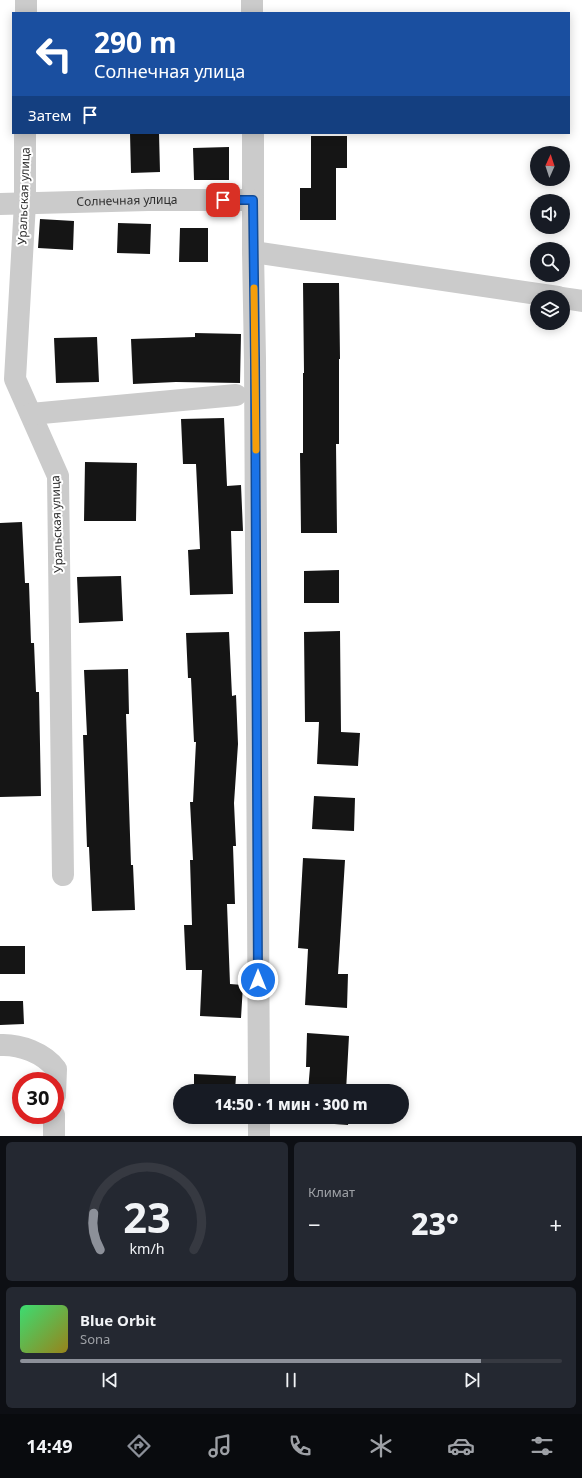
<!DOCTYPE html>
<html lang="ru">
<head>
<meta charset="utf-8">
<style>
	:root { --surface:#171b24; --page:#242831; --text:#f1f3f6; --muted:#9ea1a6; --line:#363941; --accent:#8c9099 }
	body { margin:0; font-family:"Noto Sans",sans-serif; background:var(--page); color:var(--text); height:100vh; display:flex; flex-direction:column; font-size:15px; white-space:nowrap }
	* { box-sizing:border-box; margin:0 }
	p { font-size:13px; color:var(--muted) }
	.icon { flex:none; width:22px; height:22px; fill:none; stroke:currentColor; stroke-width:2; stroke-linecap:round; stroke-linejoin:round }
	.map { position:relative; height:1136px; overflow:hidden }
	.panel { display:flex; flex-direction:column; gap:6px; padding:6px; background:#0d0f14; flex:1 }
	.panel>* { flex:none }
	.hud { position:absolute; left:12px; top:12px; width:558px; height:122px; border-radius:0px; box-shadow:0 2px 10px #0003; background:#1a4fa0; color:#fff; overflow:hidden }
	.needle { width:26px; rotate:3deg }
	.controls { position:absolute; left:530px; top:146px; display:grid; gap:8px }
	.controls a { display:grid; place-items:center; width:40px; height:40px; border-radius:50%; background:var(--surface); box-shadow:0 2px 10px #0003; font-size:20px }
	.speed { position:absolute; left:12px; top:1072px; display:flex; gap:8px; font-size:20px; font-weight:700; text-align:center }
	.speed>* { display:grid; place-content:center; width:52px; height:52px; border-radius:50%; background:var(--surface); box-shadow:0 2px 10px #0003; line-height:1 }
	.speed .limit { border:6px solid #d22; background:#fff; color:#111 }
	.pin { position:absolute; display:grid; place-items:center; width:34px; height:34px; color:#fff; margin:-17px; border-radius:8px; box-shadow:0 2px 6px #0006 }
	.me { position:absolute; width:44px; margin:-22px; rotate:0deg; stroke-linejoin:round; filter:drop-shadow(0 0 3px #0008) }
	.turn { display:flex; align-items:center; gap:14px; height:84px; padding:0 16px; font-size:18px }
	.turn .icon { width:52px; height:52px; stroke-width:2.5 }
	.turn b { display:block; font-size:28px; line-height:34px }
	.then { display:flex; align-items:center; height:38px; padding:0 16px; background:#0003; gap:8px; font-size:15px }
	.big { font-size:30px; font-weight:800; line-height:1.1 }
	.panel .widget { flex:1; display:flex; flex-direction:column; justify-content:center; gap:6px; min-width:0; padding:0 14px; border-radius:6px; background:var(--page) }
	.panel .dial { align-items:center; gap:0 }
	.dial svg { height:104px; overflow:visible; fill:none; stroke:var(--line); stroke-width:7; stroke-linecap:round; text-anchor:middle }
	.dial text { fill:var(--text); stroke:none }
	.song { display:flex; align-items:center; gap:12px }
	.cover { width:48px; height:48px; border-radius:6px; background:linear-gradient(135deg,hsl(140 70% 55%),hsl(50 70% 35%)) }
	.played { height:4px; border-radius:2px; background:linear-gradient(90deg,var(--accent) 85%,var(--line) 85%) }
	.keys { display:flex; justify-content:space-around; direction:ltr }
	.heat { display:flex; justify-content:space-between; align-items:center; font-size:22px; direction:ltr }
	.panel .tiles { flex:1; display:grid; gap:6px; grid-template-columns:1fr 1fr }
	.widget:last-child { grid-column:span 2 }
	.trip { position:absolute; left:173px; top:1084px; width:236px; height:40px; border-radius:20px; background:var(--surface); box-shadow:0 2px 10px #0003; font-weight:800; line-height:40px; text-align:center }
	.menu { display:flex; height:64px; justify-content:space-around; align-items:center; background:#090b0e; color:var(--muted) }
	.menu .icon { width:28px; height:28px }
	.menu .current { color:var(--accent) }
	.menu b { font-size:18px; color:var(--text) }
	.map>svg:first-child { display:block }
	.building { fill:#151515 }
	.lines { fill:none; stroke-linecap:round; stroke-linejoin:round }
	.minor { stroke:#cbcbcb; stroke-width:22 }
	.route-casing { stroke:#114b97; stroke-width:10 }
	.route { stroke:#1a73e8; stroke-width:7 }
	.slow { stroke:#f59e0b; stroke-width:7 }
	.labels { text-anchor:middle; stroke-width:4; stroke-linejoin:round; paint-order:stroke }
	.street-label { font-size:12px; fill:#2e2e2e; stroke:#fff }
</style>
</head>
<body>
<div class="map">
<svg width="582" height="1136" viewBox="0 0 582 1136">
	<rect width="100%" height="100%" fill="#fff"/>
	<path class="building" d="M130,133H159L160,172L131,173Z
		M311,136H347V168H336V220H300V188H311Z
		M229,147V180H194L193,148Z
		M40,219L74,221L73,250L38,248Z
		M118,223L151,224L150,254L117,253Z
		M180,228H208V262H179Z
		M303,283H339L340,359H339V444H336L337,533H301L300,453H303V373H304Z
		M195,333L241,334L240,383L176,382L133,384L131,339L195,337Z
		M97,337L99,382L56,383L54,338Z
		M224,418L227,486L241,485L243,531H231L233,594L190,595L188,550L200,549L196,464H183L181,419Z
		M85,462L137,463L136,521H84Z
		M22,522L25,583H29L31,643H34L36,692H39L41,796L0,797V523Z
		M339,570V603H304V571Z
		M121,576L123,621L79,623L77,577Z
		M340,631L341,732L360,733L358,766L317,764L319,722H305L304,632Z
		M229,632L232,696L236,695L238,744L234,803L236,846H233L235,904H227L230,984L243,985L241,1018L200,1016L202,970H186L184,925H192L190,860H193L190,802H193L196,742H194L191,678H188L186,633Z
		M128,669L129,714H126L131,865H133L135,910L92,911L89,847H87L83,735H87L84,670Z
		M314,796L355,798L354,831L312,829Z
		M303,858L345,860L338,974H348L347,1008L305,1005L308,949L298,948Z
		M0,946H25V974H0Z
		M0,1001H23L24,1024L0,1025Z
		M307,1033L349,1036L346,1091H349H308L310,1067H306Z
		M194,1074L236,1076L235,1091H194Z
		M307,1117H349L348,1125L307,1122Z"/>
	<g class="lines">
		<g class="minor">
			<path d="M252,0V13"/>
			<path d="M26,13V0"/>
			<path d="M25,133V203L15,379L58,476L63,875"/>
			<path d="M253,133V252L255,359L259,1091"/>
			<path id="s1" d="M0,204L148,200H253"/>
			<path d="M253,252L558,297"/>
			<path d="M563,298L582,301"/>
			<path d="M31,414L236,395"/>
			<path d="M0,1045C20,1044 44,1053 56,1069L55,1095"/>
			<path d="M259,1117V1136"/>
			<path d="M54,1136V1115"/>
		</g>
	</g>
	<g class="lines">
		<defs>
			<path id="route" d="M223,200H253L255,359L258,980"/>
		</defs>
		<use href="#route" class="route-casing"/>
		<use href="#route" class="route"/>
		<path class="slow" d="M254,288L256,450"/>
	</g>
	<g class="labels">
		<g class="street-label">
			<text transform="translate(24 196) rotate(-88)" y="4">Уральская улица</text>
			<text dy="4" stroke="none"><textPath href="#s1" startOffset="127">Солнечная улица</textPath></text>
			<text transform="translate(57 524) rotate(-92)" y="4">Уральская улица</text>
		</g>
	</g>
</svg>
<div class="controls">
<a><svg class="needle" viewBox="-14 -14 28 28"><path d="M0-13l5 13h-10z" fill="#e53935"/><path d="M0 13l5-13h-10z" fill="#9ea1a6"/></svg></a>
<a><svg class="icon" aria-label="sound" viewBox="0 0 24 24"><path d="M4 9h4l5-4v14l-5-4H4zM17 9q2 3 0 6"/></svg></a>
<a><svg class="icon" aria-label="search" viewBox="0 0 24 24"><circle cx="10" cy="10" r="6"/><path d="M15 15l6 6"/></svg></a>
<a><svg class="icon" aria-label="layers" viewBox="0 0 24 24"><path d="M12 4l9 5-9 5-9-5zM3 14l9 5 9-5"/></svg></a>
</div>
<div class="speed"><div class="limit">30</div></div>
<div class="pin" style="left:223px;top:200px;background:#d93025"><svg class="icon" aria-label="arrive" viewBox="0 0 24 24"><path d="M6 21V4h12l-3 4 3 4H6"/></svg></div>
<svg class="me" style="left:258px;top:980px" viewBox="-20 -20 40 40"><circle r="17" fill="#1a73e8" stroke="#fff" stroke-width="3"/><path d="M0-11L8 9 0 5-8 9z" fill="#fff"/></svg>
<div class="trip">14:50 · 1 мин · 300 m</div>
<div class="hud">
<div class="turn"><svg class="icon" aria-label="left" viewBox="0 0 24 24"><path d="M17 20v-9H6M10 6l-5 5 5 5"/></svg><div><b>290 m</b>Солнечная улица</div></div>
<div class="then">Затем<svg class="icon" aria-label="arrive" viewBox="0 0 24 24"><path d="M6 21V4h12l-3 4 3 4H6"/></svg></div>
</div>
</div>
<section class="panel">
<div class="tiles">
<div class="widget dial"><svg viewBox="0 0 100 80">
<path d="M14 69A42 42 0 1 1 86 69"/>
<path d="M14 69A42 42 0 0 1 9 41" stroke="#8c9099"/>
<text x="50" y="56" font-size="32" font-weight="700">23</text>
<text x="50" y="72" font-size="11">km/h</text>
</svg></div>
<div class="widget"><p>Климат</p>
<div class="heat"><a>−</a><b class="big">23°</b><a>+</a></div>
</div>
<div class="widget">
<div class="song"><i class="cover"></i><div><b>Blue Orbit</b><p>Sona</p></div></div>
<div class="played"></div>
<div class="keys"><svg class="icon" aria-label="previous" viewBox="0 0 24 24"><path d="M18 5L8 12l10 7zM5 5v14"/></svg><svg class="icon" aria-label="pause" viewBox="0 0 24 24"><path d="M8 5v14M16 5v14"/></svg><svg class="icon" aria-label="next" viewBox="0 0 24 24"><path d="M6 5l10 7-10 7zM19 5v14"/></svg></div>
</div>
</div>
</section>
<nav class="menu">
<b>14:49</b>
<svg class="icon current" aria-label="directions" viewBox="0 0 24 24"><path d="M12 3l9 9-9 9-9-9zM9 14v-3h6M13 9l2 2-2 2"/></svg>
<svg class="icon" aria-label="music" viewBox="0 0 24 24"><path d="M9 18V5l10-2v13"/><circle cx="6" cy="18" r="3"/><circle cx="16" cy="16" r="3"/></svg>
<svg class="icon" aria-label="phone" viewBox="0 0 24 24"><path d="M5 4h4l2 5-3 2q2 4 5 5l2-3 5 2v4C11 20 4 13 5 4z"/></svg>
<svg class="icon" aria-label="climate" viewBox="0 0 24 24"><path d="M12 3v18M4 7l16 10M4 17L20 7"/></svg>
<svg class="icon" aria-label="car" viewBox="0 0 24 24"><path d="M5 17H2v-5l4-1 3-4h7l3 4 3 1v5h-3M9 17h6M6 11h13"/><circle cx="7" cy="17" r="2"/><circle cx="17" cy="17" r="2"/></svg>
<svg class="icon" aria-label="filters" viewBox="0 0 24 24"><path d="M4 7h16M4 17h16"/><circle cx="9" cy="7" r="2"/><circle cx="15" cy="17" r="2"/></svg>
</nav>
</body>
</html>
